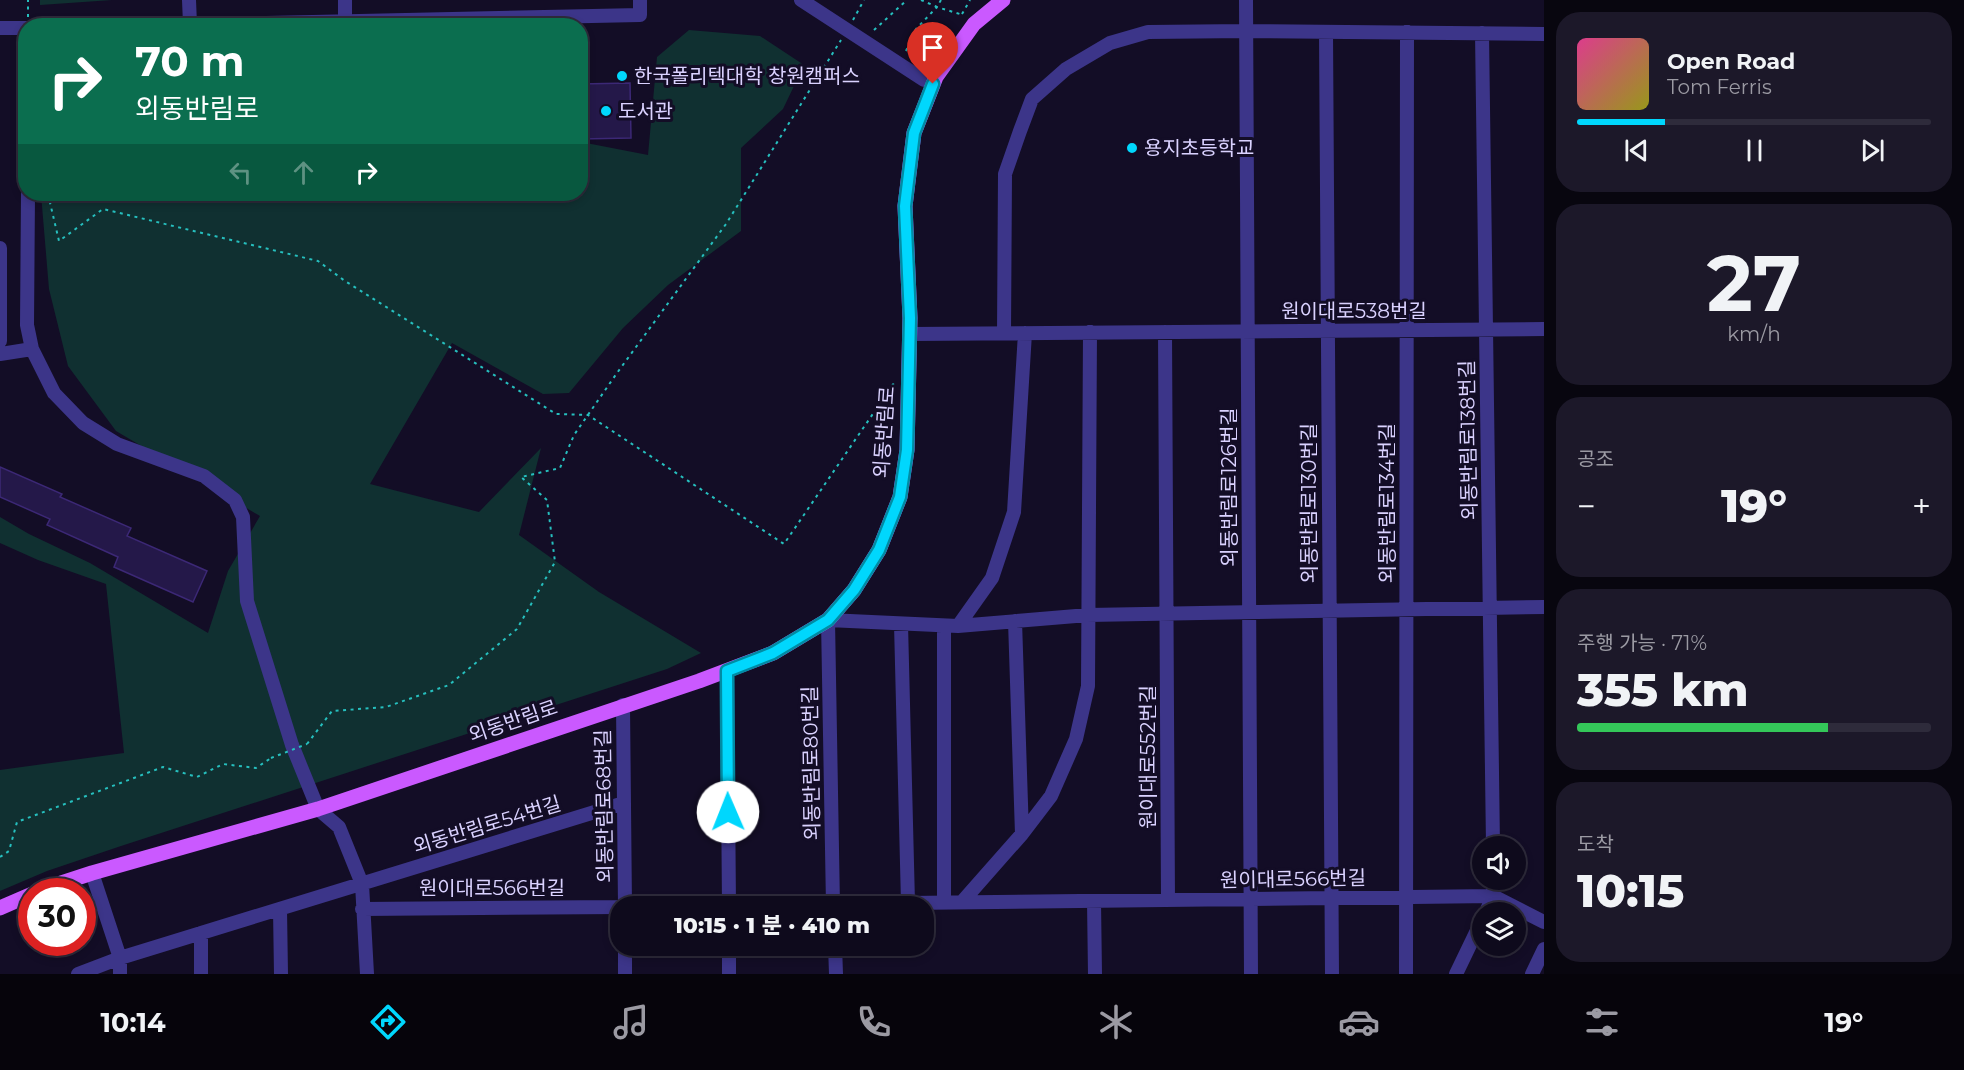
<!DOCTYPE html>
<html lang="ko">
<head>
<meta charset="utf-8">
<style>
	:root { --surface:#0e0a1c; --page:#1c1829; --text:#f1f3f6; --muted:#9b9aa3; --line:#2e2b3b; --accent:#00d7fd }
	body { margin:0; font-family:Montserrat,"Noto Sans KR",sans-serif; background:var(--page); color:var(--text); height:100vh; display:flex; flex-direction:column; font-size:22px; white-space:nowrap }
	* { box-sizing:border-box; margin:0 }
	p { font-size:20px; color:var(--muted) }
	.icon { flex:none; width:33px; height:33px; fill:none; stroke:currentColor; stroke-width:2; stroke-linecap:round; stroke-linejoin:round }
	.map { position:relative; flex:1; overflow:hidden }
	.side { display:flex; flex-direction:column; gap:12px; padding:12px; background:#08060f; width:420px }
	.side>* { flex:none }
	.guide { position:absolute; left:18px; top:18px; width:570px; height:183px; border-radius:24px; box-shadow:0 3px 9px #0003,0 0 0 2px var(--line); background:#0b6e4f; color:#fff; overflow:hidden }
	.tools { position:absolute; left:1472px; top:836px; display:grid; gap:12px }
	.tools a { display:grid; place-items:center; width:54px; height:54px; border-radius:50%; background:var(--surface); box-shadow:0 3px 9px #0003,0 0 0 2px var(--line); font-size:30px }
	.speed { position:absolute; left:18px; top:878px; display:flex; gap:12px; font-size:30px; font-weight:700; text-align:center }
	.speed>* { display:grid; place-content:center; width:78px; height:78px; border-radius:50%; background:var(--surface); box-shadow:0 3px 9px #0003,0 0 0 2px var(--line); line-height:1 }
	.speed .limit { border:9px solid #d22; background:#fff; color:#111 }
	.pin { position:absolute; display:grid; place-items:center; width:51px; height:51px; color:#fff; margin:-62px -26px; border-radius:50% 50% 50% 0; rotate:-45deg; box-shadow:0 0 6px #0007 }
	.pin .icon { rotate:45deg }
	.me { position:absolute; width:66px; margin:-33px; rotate:359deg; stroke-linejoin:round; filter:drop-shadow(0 0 4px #0008) }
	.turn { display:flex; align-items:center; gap:21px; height:126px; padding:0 18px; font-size:27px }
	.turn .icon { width:78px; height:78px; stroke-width:2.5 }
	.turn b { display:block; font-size:42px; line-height:51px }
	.lanes { display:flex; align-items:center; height:57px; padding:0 18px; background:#0003; justify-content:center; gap:30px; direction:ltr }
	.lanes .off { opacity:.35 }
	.big { font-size:45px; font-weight:800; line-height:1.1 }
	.side .card { flex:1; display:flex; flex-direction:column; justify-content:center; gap:9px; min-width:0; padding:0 21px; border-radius:24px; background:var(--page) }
	.side .dial { align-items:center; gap:0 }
	.dial b { font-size:78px; line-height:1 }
	.song { display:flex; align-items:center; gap:18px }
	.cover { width:72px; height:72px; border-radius:9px; background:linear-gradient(135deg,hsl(330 70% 55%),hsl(60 70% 35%)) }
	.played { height:6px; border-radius:3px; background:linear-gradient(90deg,var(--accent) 25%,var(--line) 25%) }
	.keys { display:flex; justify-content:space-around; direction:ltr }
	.heat { display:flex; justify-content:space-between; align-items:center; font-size:33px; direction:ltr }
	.charge { height:9px; border-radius:4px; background:linear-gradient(90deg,#34c759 71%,var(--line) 0) }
	.trip { position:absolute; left:610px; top:896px; width:324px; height:60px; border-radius:24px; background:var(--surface); box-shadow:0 3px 9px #0003,0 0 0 2px var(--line); font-weight:800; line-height:60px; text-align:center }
	.tabs { display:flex; height:96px; justify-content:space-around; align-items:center; background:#06040b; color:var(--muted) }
	.tabs .icon { width:42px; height:42px }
	.tabs .active { color:var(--accent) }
	.tabs b { font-size:27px; color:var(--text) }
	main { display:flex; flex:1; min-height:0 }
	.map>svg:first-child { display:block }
	.green { fill:#103031 }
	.building { fill:#241849; stroke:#3c2876; stroke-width:1.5 }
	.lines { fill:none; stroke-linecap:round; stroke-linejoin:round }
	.path { stroke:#26bfbe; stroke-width:2; stroke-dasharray:3 4.5; stroke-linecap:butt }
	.minor { stroke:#3c3589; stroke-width:14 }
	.major { stroke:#ca59ff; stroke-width:15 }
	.path-bridge { stroke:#26bfbe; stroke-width:2; stroke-dasharray:3 4.5; stroke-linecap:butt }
	.route-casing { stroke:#008ca4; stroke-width:15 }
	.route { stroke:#00d7fd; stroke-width:10 }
	.poi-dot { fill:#00d7fd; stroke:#130d26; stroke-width:2 }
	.labels { text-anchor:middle; stroke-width:6; stroke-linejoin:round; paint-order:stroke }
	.poi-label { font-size:20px; fill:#dad2ff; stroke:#130d26; text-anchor:start }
	.street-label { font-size:20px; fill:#dad2ff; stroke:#130d26 }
</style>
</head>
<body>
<main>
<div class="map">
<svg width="1544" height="974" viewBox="0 0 1544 974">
	<rect width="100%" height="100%" fill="#130d26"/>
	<path class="green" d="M40,0H112L40,5Z
		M689,30L760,36L804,65L783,109L741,148V231L668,285L623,328L569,393L543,394L452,343L370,484L479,512L541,448L519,535L599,592L701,653L667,669L121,846L47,871L0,891V770L124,753L106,584L38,560L0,543V517L29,534L90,563L208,633L228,571L260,516L116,431L68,366L49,289L41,194L139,203L236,197L238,194H580L581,142L648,155L657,57Z"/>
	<path class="building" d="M630,83L631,138L580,139V84Z
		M0,467L62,494L60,497L131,528L127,536L207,571L193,602L114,567L118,557L47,525L50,519L0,497Z"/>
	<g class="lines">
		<path class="path" d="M921,0L937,7L941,0
			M962,14L970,0
			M28,17V0
			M853,20L864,0
			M874,30L907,0
			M906,51L916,29L937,7L963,15
			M48,194L59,241L103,209L318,261L345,281L556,414L588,415L784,544L894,383
			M307,744L332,711L386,707L449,685L517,629L555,562L547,500L521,477L560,468L574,435L617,373L726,224L841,40
			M0,857L9,851L17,822L163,767L197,777L223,764L256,768L271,758"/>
		<path class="minor" d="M189,0L190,24
			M345,0V21
			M801,0L924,80
			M1246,0L1251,974
			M128,26L640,15V0
			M0,28H26
			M1326,32L1332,974
			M1482,33L1493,846
			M28,194L27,325L32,349L54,393L83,423L117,444L204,476L235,500L243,517L247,601L292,745L318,809L339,827L362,884L367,974
			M0,248V341
			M1165,332L1168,900
			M1004,333L1005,174L1020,131L1032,99L1066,69L1110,43L1148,32L1246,31L1544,34
			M910,334L1544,329
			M0,354L32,349
			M1015,621L1022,834
			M901,624L908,903
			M944,626V902
			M958,626L992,578L1014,512L1025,333
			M727,671L729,906
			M623,705L625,906
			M92,873L120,958V974
			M1094,901L1095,974
			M962,902L1022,834L1051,796L1076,739L1088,686L1090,332
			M705,906L833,902L908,903L1493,896L1544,922
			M833,906L828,620L958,626L1088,615L1544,607
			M280,909L281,974
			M362,909L621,907
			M1486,912L1493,896V879
			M201,933V974
			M625,945V974
			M729,945V974
			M835,945L836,974
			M78,974L120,958L624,803
			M1406,974L1407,32
			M1456,974L1482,920
			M1532,974L1544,949"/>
		<path class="major" d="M37,891L92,873L318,809L699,681L773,653L828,620L854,590L879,550L900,497L907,450L910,318L905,206L914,133L936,77L974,24L1003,0
			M0,908L32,894"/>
		<path class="path-bridge" d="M271,758L307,744"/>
	</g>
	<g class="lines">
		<defs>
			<path id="route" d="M728,812L727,671L773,653L828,620L854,590L879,550L900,497L907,450L910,318L905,206L914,133L933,84"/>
		</defs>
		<use href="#route" class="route-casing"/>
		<use href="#route" class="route"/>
	</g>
	<g class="poi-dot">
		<circle cx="622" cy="76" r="6"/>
		<circle cx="606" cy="111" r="6"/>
		<circle cx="1132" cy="148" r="6"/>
	</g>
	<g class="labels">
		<g class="poi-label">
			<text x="634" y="83">한국폴리텍대학 창원캠퍼스</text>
			<text x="618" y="118">도서관</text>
			<text x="1144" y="155">용지초등학교</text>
		</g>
		<g class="street-label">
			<text x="1354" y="318">원이대로538번길</text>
			<text transform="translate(884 432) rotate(-86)" y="7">외동반림로</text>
			<text transform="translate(1468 440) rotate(-91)" y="7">외동반림로138번길</text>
			<text transform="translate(1229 487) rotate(-90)" y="7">외동반림로126번길</text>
			<text transform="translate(1309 503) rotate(-90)" y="7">외동반림로130번길</text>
			<text transform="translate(1387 503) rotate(-90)" y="7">외동반림로134번길</text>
			<text transform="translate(513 721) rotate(-19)" y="7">외동반림로</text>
			<text transform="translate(1148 757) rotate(-90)" y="7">원이대로552번길</text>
			<text transform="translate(811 763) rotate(-91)" y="7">외동반림로80번길</text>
			<text transform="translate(604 806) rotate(-91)" y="7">외동반림로68번길</text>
			<text transform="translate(487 825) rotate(-17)" y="7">외동반림로54번길</text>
			<text transform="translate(1293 879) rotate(-1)" y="7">원이대로566번길</text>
			<text x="492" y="895">원이대로566번길</text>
		</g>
	</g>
</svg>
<div class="tools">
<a><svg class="icon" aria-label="sound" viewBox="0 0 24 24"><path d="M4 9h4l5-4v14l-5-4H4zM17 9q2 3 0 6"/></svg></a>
<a><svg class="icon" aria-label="layers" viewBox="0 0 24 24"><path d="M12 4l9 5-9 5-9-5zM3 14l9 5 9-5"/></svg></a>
</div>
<div class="speed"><div class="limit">30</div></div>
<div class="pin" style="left:933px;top:84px;background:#d93025"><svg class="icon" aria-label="arrive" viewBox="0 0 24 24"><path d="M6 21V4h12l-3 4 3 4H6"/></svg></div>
<svg class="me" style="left:728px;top:812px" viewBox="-20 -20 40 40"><circle r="19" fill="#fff"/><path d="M0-13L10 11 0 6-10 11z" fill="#00d7fd"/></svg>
<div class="trip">10:15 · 1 분 · 410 m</div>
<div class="guide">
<div class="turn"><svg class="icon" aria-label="right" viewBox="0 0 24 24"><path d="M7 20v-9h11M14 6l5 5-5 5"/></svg><div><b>70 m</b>외동반림로</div></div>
<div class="lanes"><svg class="icon off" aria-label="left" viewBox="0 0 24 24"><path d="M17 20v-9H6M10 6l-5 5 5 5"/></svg><svg class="icon off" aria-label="ahead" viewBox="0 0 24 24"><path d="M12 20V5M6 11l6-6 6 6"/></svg><svg class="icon" aria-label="right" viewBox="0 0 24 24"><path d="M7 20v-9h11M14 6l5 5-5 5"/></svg></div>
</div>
</div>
<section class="side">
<div class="card">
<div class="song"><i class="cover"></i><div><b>Open Road</b><p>Tom Ferris</p></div></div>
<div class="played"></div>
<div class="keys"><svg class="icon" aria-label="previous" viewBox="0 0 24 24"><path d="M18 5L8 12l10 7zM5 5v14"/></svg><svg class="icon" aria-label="pause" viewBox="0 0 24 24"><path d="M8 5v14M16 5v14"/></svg><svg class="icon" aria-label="next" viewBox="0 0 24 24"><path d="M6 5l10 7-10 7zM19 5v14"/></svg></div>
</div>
<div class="card dial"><b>27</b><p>km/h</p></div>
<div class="card"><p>공조</p>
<div class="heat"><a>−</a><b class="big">19°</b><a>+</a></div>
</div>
<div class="card"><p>주행 가능 · 71%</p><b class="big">355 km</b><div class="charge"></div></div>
<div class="card"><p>도착</p><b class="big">10:15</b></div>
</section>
</main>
<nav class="tabs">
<b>10:14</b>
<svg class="icon active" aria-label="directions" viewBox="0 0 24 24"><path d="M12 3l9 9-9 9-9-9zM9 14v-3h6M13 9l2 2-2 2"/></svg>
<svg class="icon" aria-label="music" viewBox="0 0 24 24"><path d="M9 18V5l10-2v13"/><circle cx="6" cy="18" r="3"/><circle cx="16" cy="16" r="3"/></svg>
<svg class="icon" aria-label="phone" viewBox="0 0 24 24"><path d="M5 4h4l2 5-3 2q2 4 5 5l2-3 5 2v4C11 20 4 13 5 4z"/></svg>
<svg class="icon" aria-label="climate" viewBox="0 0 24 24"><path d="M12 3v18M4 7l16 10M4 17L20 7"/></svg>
<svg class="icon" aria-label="car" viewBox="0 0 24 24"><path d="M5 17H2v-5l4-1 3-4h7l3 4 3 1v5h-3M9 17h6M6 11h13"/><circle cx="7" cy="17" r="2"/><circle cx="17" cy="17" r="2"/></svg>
<svg class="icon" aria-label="filters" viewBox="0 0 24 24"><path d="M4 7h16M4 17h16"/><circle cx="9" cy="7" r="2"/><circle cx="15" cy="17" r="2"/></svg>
<b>19°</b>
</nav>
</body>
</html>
